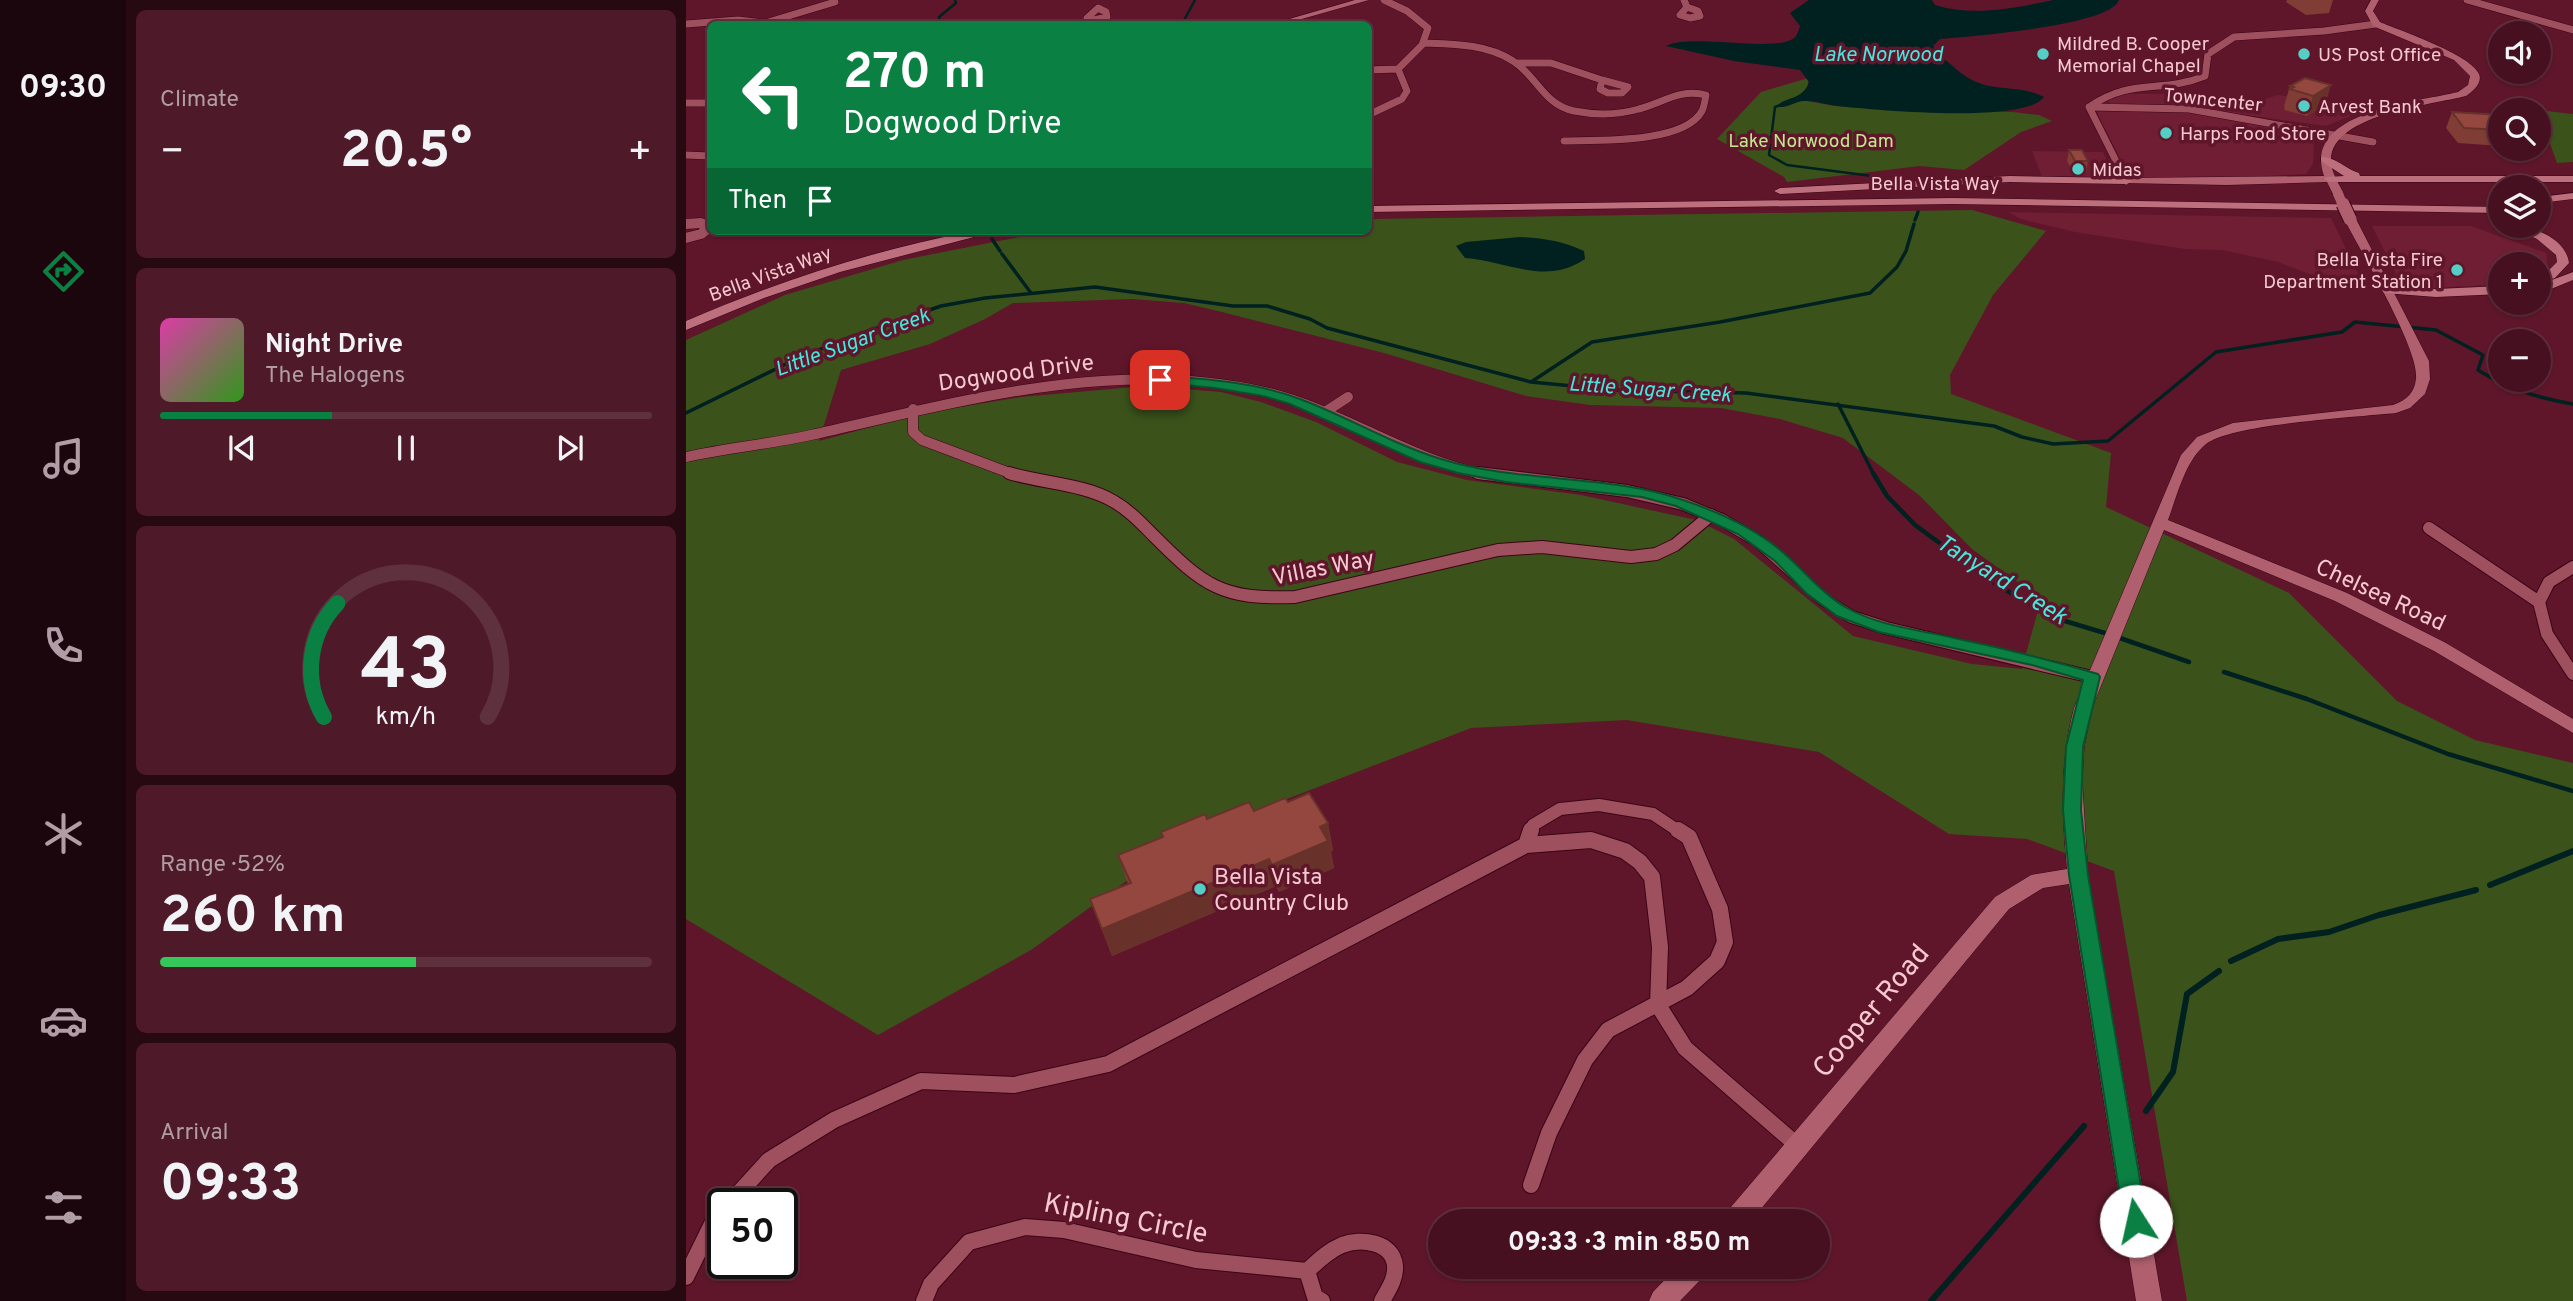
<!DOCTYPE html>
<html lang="en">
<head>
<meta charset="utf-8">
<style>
	:root { --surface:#471020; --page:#4e1929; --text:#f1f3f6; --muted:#b09da5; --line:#5f303e; --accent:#0b8043 }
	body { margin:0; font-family:Overpass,sans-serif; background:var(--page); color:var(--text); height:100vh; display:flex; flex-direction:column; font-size:26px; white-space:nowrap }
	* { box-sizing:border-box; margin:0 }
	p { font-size:23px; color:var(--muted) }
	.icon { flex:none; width:38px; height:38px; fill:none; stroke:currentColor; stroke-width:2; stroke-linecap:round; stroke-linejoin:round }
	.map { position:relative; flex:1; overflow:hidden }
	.details { display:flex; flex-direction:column; gap:10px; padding:10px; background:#270912; width:560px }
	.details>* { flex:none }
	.top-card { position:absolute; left:21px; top:21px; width:665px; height:214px; border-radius:10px; box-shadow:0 2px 5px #0004,0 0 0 2px var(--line); background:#0b8043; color:#fff; overflow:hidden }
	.tools { position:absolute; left:1802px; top:21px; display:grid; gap:14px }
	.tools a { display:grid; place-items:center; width:63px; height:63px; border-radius:50%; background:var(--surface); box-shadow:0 2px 5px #0004,0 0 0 2px var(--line); font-size:35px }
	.speed { position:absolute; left:21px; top:1188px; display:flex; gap:14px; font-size:35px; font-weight:700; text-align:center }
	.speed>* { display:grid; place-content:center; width:91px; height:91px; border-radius:50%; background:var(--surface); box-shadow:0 2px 5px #0004,0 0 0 2px var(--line); line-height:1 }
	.speed .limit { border:4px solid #111; border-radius:10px; background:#fff; color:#111 }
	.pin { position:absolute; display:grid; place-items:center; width:60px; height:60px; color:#fff; margin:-30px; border-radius:14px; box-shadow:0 4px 10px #0006 }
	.me { position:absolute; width:77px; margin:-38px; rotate:350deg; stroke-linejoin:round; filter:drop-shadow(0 0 5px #0008) }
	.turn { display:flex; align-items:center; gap:24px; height:147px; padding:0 21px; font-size:32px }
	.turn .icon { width:91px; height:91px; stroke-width:2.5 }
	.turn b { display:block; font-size:49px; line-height:60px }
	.then { display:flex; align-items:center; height:66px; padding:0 21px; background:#0003; gap:14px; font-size:26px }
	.big { font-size:52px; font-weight:700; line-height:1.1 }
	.details .tile { flex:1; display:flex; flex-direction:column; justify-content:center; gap:10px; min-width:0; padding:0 24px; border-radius:10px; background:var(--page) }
	.details .dial { align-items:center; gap:0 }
	.dial svg { height:182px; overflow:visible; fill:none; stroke:var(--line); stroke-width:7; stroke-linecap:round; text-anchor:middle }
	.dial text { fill:var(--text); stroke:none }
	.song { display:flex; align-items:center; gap:21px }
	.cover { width:84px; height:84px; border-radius:10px; background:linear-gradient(135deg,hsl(320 70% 55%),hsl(110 70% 35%)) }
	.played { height:7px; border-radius:4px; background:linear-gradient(90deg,var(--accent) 35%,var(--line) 35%) }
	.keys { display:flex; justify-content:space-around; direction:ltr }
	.heat { display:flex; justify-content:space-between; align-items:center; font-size:38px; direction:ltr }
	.charge { height:10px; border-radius:5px; background:linear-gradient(90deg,#34c759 52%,var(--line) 0) }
	.trip { position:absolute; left:742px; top:1209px; width:402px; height:70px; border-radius:35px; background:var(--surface); box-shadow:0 2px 5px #0004,0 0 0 2px var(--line); font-weight:700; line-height:70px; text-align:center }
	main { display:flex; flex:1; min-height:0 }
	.tab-bar { display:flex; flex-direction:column; width:126px; justify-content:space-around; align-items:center; background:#1c060d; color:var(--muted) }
	.tab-bar .icon { width:49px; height:49px }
	.tab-bar .current { color:var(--accent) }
	.tab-bar b { font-size:32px; color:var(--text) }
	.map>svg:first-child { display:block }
	.built { fill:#6f1e34 }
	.green { fill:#3b531b; fill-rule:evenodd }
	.water { fill:#00211f }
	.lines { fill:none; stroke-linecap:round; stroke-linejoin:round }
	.stream-far3 { stroke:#00211f; stroke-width:2.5 }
	.stream-far2 { stroke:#00211f; stroke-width:3.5 }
	.stream-far1 { stroke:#00211f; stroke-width:4.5 }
	.stream { stroke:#00211f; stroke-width:6 }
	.street-far3-casing { stroke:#3b0415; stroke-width:8 }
	.street-far2-casing { stroke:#3b0415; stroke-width:11 }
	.street-far1-casing { stroke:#3b0415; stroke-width:14 }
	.street-casing { stroke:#3b0415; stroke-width:18 }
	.secondary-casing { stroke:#3b0415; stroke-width:1 }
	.primary-casing { stroke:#3b0415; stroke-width:1 }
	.street-far3 { stroke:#9f505f; stroke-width:7 }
	.street-far2 { stroke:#9f505f; stroke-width:10 }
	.street-far1 { stroke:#9f505f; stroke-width:12 }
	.street { stroke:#9f505f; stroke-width:16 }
	.secondary { fill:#af5f6e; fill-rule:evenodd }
	.primary { fill:#be6f7d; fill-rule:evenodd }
	.secondary-bridge-far1-casing { stroke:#3b0415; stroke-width:10; stroke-linecap:butt }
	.secondary-bridge-casing { stroke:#3b0415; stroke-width:15; stroke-linecap:butt }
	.secondary-bridge-far1 { stroke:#af5f6e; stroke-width:10 }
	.secondary-bridge { stroke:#af5f6e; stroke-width:13 }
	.wall { fill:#7f3d35 }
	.shaded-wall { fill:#68322b }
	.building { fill:#94473e; stroke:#68322b; stroke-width:2 }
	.route { fill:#0b8043; stroke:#07532c; stroke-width:2 }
	.poi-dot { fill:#55cec5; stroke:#5f162a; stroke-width:2.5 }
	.labels { text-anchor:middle; stroke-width:7; stroke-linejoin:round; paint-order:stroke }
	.far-poi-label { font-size:19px; fill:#f7c9d0; stroke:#5f162a; text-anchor:start }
	.far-street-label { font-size:19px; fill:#f7c9d0; stroke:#5f162a }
	.far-park-label { font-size:19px; fill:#beea8a; stroke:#5f162a }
	.far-water-label { font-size:21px; font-style:italic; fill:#45e8de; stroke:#5f162a }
	.street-label { font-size:23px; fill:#f7c9d0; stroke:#5f162a }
	.poi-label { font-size:23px; fill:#f7c9d0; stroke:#5f162a; text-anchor:start }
	.water-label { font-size:24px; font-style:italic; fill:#45e8de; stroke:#5f162a }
	.near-street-label { font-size:28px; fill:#f7c9d0; stroke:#5f162a }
</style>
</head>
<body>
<main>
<nav class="tab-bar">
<b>09:30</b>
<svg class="icon current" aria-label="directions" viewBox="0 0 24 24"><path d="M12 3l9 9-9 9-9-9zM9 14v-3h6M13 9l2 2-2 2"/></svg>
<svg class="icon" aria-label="music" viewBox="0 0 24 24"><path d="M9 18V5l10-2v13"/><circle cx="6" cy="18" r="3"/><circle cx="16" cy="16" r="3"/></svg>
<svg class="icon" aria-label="phone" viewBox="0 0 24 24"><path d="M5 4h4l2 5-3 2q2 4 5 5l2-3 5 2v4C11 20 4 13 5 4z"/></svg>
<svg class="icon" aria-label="climate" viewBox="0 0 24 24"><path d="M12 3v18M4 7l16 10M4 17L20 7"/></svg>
<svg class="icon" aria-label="car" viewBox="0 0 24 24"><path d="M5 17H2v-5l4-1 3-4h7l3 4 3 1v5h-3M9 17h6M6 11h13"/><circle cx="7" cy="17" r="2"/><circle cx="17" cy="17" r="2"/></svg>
<svg class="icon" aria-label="filters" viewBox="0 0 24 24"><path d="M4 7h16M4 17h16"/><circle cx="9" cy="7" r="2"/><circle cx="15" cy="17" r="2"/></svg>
</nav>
<section class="details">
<div class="tile"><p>Climate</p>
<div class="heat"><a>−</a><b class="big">20.5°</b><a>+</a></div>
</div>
<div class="tile">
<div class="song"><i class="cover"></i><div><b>Night Drive</b><p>The Halogens</p></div></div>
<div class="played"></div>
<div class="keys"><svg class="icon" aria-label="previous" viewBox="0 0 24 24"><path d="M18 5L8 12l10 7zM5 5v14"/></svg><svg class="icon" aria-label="pause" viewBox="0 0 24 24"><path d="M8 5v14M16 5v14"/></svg><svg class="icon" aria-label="next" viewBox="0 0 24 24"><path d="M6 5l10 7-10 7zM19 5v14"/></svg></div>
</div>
<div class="tile dial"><svg viewBox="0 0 100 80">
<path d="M14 69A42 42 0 1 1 86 69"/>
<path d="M14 69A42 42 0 0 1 20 19" stroke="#0b8043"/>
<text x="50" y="56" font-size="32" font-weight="700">43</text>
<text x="50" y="72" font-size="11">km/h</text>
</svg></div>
<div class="tile"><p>Range · 52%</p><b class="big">260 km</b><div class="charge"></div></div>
<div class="tile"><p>Arrival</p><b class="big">09:33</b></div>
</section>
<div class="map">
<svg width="1887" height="1301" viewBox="0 0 1887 1301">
	<rect width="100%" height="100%" fill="#5f162a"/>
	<path class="built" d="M1427,94H1498L1562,104L1592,95L1687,107L1640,126L1501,107L1428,105L1422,102Z
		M1412,111L1507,112L1633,134L1628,143L1627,164L1620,174L1516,179L1444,178L1411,113Z
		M1346,151L1417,152L1429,178L1356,177Z
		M1322,212L1645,218L1677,284L1641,281L1592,262L1536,250L1499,249L1389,232L1335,219Z
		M1686,226H1785L1860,253L1862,266L1853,270V264H1815V283L1807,285L1744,288L1721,285L1713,280Z"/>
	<path class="green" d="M1122,78C1124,94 1109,98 1095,102L1116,100L1149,106L1206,110L1326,112L1353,115L1366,121L1335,132L1278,170L1234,166L1101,182L1098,177L1031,139L1075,92Z
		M1852,110L1887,114V162L1871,163Z
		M1286,210L1360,231L1307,295L1264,375L1265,394L1425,453L1420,507L1603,593L1711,701L1789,740L1887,763V1301H1501L1428,871L1341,839L1263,834L1133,752L941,720L785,728L500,838L345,950L192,1035L0,919V340L99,295L217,260L363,231H682L683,219ZM446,299L498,303L536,312L698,353L840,396L904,405L1035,408L1094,419L1157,438L1233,495L1286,549L1355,599L1336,669L1286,664L1167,636L1048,539L1010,520L895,495L781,480L711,462L630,422L575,402L535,392L459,386L335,397L238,413L133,441L155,370L244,344L299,319L327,303Z"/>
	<path class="water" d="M1123,0H1246L1249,5C1287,17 1329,8 1367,0C1387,0 1412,0 1433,0C1424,26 1284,36 1254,39L1247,46C1253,57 1261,60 1270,69C1302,97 1325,81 1358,97C1339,124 1187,110 1152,106C1141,105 1131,101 1120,101C1109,100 1106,108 1089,107C1101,96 1117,100 1123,82L1114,70L1048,61L980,46C1005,32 1095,55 1110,36C1112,33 1113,29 1114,26L1104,13Z
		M834,237C858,238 876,241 898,251L899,259C860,286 821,261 779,258L770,246L780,242Z"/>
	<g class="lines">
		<path class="stream-far3" d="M255,24L253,17L270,3L269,0
			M496,24L509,0
			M1092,106L1089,107L1083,155L1101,165L1186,176"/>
		<path class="stream-far2" d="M1229,220L1232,212
			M306,239L314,251
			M316,254L345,293
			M845,382L906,342L1034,322L1184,293L1211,267L1220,251L1228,224
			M1152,404L1188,475
			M0,413L108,360L154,341L255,306L299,298L409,287L547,306H581L624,319L641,328L845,382L928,390L1060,393L1308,426L1336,437L1367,444L1422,441L1530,352L1656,332L1669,322L1750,330L1797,355L1792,370C1822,389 1852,398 1887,404"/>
		<path class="stream-far1" d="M1187,473L1201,496L1229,525L1311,585L1369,618L1422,634
			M1431,637L1503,662
			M1538,672L1621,699L1762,754L1887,791"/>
		<path class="stream" d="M1804,885L1887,851
			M1545,961L1592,939L1643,932L1693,915L1790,890
			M1460,1111L1487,1072L1501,994L1533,971
			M1245,1301L1398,1126"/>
		<defs>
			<path id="street-far3" d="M698,0L721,11L742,28L736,45L712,69
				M998,0L1001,7
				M1781,0L1887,30
				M1001,7L1012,11L1014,16L1004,18L994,15Z
				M412,8L420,12L421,17L408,20L401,18Z
				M79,23L149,2
				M0,24L52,20L87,24
				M738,43C767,44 802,44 827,61C851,76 858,105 888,111C909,115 932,115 953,109C976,103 995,88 1020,95C1019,100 1018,107 1016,111C998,144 911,140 878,141
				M830,63H865L916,80
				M682,70L712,69
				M916,80L942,87L936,93H922L914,89Z
				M0,103H24
				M1403,107L1503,109L1687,142
				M682,115L716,99L721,91L712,69
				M0,155L24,156
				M1440,181L1403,107C1446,77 1475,94 1519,76L1522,54L1548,37L1638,31L1690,24"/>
			<path id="street-far2" d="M0,224L15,223L24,227L15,234L0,238
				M227,409V432L236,440L329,475
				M636,414L662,397
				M0,457C41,448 84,444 125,435C273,402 426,357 579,392C656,410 722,460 801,475"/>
			<path id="street-far1" d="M323,473C356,483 398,484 427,501C443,510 455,523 468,536C518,586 536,600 609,597L812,550L856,547L945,557L970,554L989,545L1025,515
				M792,473L941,491L997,504L1036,520L1072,541L1138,600L1166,617L1200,628L1406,677
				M1743,528L1853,602
				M1887,567L1863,582L1853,602L1861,634L1887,674
				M845,832L847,825L874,809L913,805L967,814L994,832"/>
			<path id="street" d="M840,845L845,830
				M845,1185L863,1133L899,1060L922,1030L1001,988L1031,961L1039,942L1034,909L1003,837L992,830
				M43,1204L83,1160L148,1120L235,1081L328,1085L422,1064L840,845L905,840L939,851L954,862L966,877L974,947L972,1005L999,1048L1112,1146
				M621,1271C632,1261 642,1251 656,1245C674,1238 707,1241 709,1266C710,1279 702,1290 696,1301
				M621,1271L629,1297L636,1301
				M0,1277L27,1222L37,1211
				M238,1301L245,1284L283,1242L339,1227L378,1230L510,1260L621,1271"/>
			<path id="secondary" d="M669,0H683L598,24H586Z
				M1685,0H1693L1687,11L1694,22C1715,31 1784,54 1793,74C1797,83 1786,92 1780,96C1746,105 1647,114 1645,159C1644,170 1653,184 1658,194L1656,196H1648L1641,182L1541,185L1436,183V179L1440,178L1638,176C1615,111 1732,102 1772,92L1782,85L1784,76L1768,60L1687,26L1679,11Z
				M1660,217L1670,219L1743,361L1744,379L1739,394L1724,408L1710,413C1672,417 1545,424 1520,444C1499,461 1491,496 1482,520L1661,593L1760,643L1887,719V733L1748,651L1649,601L1478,530L1406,708L1398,747L1396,779L1402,875L1476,1301H1450L1383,884L1357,888L1323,909L1064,1222H1036L1039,1214L1309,897L1345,875L1381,869C1376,814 1374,761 1388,708L1495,455L1511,437L1547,423L1707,405C1721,400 1729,392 1730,378C1733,349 1674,250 1658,219Z
				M991,1267H1022L1018,1276L994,1301H963L967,1292Z"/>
			<path id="primary" d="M1635,157C1648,156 1660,169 1673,173L1674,176H1887V182H1644L1638,179L1640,177L1658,176L1635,161Z
				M1324,176L1440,178L1446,181L1440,184L1324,182L1094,194L1088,191L1094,188Z
				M1887,193V199L1853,203V197Z
				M1266,198L1815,207V213L1266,204L682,212V206Z
				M1824,226C1846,225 1880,238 1883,263L1869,278L1853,283V275L1861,272L1871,262L1870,255L1851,239Z
				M287,231H311L154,272L78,298L0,330V321C93,281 188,250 287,231Z
				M1887,272V280L1853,294V285Z
				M1702,286L1750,289L1815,286V294L1750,297L1698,293L1696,290Z"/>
		</defs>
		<use href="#street-far3" class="street-far3-casing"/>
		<use href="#street-far2" class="street-far2-casing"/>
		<use href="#street-far1" class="street-far1-casing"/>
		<use href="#street" class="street-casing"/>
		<use href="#secondary" class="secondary-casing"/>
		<use href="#primary" class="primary-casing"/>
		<use href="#street-far3" class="street-far3"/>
		<use href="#street-far2" class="street-far2"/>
		<use href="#street-far1" class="street-far1"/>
		<use href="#street" class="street"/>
		<use href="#secondary" class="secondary"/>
		<use href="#primary" class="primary"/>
		<defs>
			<path id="secondary-bridge-far1" d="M1652,194L1657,205"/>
			<path id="secondary-bridge" d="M1657,204L1664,219"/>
		</defs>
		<use href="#secondary-bridge-far1" class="secondary-bridge-far1-casing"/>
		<use href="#secondary-bridge" class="secondary-bridge-casing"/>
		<use href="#secondary-bridge-far1" class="secondary-bridge-far1"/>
		<use href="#secondary-bridge" class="secondary-bridge"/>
	</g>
	<path class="wall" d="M1601,0H1647L1643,13L1620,15L1600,2Z
		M1619,78L1639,105L1621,116L1598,110L1599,107L1598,106L1604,86Z
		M1766,112L1815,115V146L1772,143L1760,128Z
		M1383,150L1402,161L1400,172H1387L1381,161Z
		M602,802L642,823L647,850L645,852L648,868L593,892L590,886L426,956L404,899L442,884L432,855L476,837L475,832L521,819L568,811Z"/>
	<path class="shaded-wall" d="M1645,85L1639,105L1621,116L1627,96Z
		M642,823L647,850L645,852L648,868L593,892L586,865L634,827Z
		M583,859L590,886L426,956L416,929Z"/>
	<path class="building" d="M1619,78L1645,85L1627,96L1604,89L1608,87L1604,86Z
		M1766,112L1815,115V130L1778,128Z
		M1383,150H1396L1402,161H1389Z
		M623,793L642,823L634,827L642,841L586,865L583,859L416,929L404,899L445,883L432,855L477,837L475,832L519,814L521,819L563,802L568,811L599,798L602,802Z"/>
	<path class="route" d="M474,376C521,379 569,382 614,399C662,417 706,444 755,459C835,484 922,473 1000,501C1035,513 1074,531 1101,556C1121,574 1138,595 1161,608C1193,626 1233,630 1268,638C1317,648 1364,660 1412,674L1414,677L1397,747L1395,810L1402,875L1461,1221L1458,1229L1450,1232L1442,1229L1438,1221L1383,875L1377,810L1380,747L1397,680L1346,665L1193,632L1151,616L1120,593L1089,561L1052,534L990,506L956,497L820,482L772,473L734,462L604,404L577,396L529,388L469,382L467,380Z"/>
	<g class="poi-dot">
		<circle cx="1357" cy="54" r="7"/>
		<circle cx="1618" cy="54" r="7"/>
		<circle cx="1618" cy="106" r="7"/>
		<circle cx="1480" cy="133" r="7"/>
		<circle cx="1392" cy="169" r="7"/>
		<circle cx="1771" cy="270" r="7"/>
		<circle cx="514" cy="889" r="7"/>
	</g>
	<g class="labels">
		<g class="far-poi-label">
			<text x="1371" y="50">Mildred B. Cooper<tspan x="1371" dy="22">Memorial Chapel</tspan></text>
			<text x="1632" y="61">US Post Office</text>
			<text x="1632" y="113">Arvest Bank</text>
			<text x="1494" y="140">Harps Food Store</text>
			<text x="1406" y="176">Midas</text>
			<text x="1757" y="266" text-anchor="end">Bella Vista Fire<tspan x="1757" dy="22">Department Station 1</tspan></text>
		</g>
		<g class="far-street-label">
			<text transform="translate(1527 99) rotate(6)" y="7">Towncenter</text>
			<text x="1249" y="190">Bella Vista Way</text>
			<text transform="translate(84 273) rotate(-20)" y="7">Bella Vista Way</text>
		</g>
		<g class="far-park-label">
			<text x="1125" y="147">Lake Norwood Dam</text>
		</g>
		<g class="far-water-label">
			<text x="1192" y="61">Lake Norwood</text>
			<text transform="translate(166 342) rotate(-20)" y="7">Little Sugar Creek</text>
			<text transform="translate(964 389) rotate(4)" y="7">Little Sugar Creek</text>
		</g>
		<g class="street-label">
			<text transform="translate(330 372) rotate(-8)" y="8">Dogwood Drive</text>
			<text transform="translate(637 567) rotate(-11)" y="8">Villas Way</text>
			<text transform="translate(1695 594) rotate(25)" y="8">Chelsea Road</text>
		</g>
		<g class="poi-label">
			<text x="528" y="884">Bella Vista<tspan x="528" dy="26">Country Club</tspan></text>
		</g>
		<g class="water-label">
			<text transform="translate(1316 579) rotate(32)" y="8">Tanyard Creek</text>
		</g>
		<g class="near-street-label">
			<text transform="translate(1184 1010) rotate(-50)" y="10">Cooper Road</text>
			<text transform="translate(440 1217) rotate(11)" y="10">Kipling Circle</text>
		</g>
	</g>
</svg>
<div class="tools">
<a><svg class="icon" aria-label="sound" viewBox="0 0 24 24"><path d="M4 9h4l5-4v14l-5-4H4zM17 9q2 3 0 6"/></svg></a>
<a><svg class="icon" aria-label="search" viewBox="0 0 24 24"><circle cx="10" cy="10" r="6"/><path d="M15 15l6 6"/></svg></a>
<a><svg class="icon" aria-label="layers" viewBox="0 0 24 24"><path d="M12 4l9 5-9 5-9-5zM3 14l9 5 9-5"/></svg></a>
<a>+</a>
<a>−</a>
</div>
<div class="speed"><div class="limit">50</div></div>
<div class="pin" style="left:474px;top:380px;background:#d93025"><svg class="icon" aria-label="arrive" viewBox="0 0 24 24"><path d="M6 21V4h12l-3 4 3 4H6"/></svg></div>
<svg class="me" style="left:1450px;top:1221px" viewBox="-20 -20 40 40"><circle r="19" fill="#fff"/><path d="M0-13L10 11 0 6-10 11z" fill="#0b8043"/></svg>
<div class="trip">09:33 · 3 min · 850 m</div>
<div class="top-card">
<div class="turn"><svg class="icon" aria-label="left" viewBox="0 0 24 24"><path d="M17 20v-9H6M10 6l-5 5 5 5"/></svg><div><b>270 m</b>Dogwood Drive</div></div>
<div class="then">Then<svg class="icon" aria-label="arrive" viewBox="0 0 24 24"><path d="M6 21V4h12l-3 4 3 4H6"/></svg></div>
</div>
</div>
</main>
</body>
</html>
